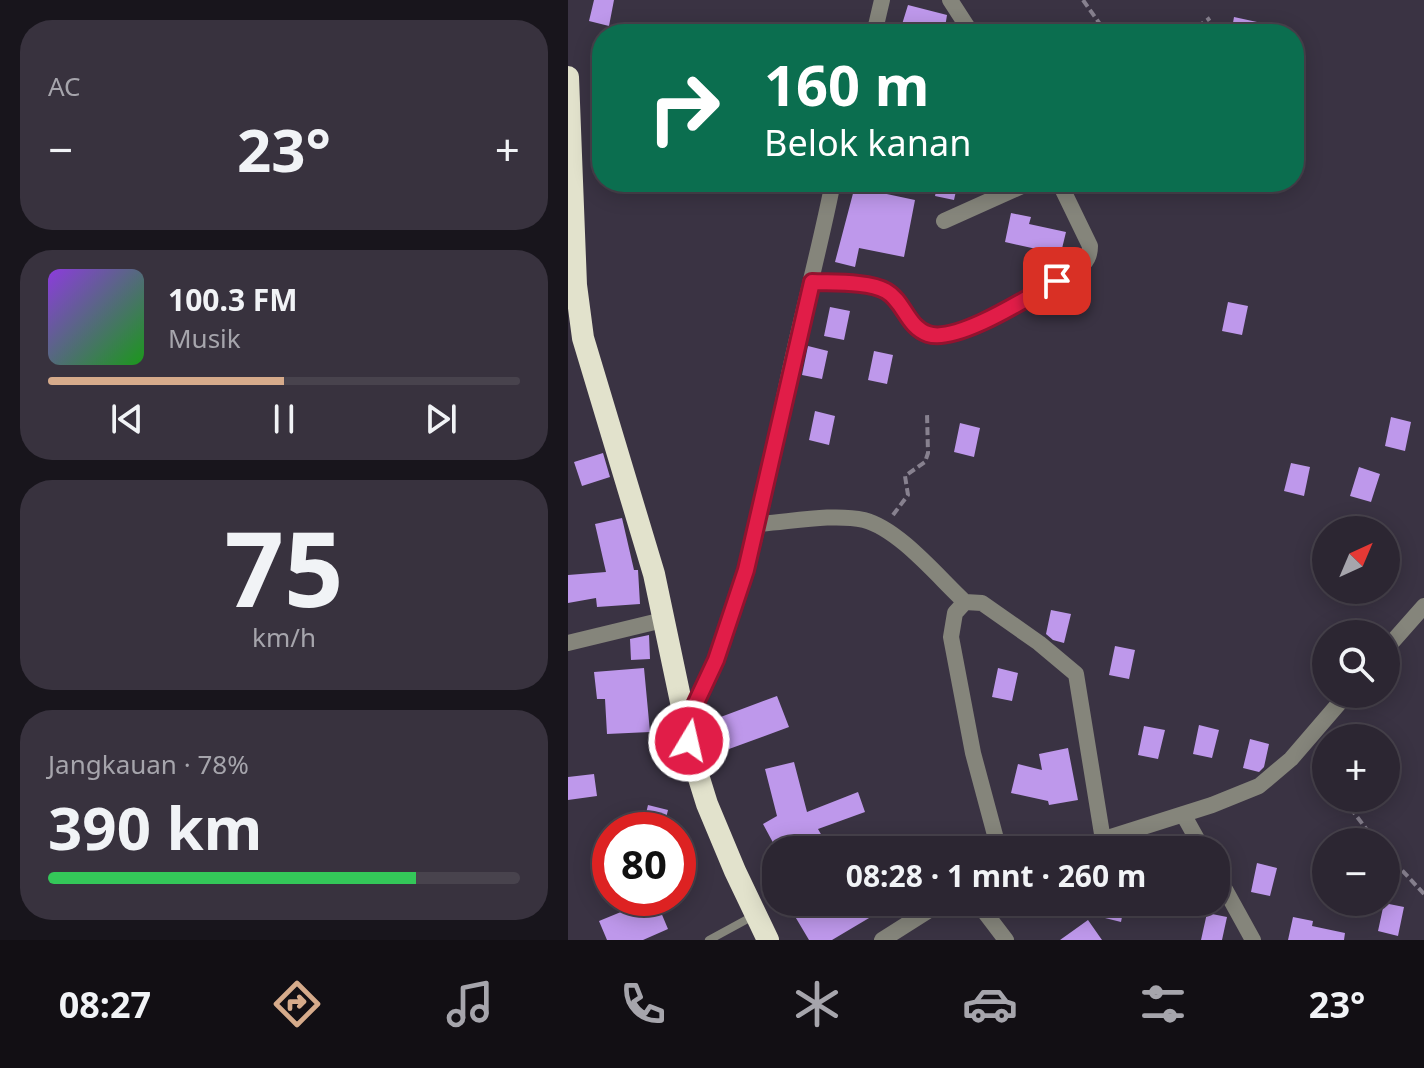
<!DOCTYPE html>
<html lang="id">
<head>
<meta charset="utf-8">
<style>
	:root { --surface:#2c2632; --page:#38323e; --text:#f1f3f6; --muted:#a6a5ac; --line:#48434d; --accent:#d6ab8b }
	body { margin:0; font-family:"Noto Sans",sans-serif; background:var(--page); color:var(--text); height:100vh; display:flex; flex-direction:column; font-size:30px; white-space:nowrap }
	* { box-sizing:border-box; margin:0 }
	p { font-size:26px; color:var(--muted) }
	.icon { flex:none; width:44px; height:44px; fill:none; stroke:currentColor; stroke-width:2; stroke-linecap:round; stroke-linejoin:round }
	.map { position:relative; flex:1; overflow:hidden }
	.drawer { display:flex; flex-direction:column; gap:20px; padding:20px; background:#18151c; width:568px }
	.drawer>* { flex:none }
	.top-card { position:absolute; left:24px; top:24px; width:712px; height:168px; border-radius:32px; box-shadow:0 4px 20px #0003,0 0 0 2px var(--line); background:#0b6e4f; color:#fff; overflow:hidden }
	.needle { width:52px; rotate:44deg }
	.controls { position:absolute; left:744px; top:516px; display:grid; gap:16px }
	.controls a { display:grid; place-items:center; width:88px; height:88px; border-radius:50%; background:var(--surface); box-shadow:0 4px 20px #0003,0 0 0 2px var(--line); font-size:40px }
	.speed { position:absolute; left:24px; top:812px; display:flex; gap:16px; font-size:40px; font-weight:700; text-align:center }
	.speed>* { display:grid; place-content:center; width:104px; height:104px; border-radius:50%; background:var(--surface); box-shadow:0 4px 20px #0003,0 0 0 2px var(--line); line-height:1 }
	.speed .limit { border:12px solid #d22; background:#fff; color:#111 }
	.pin { position:absolute; display:grid; place-items:center; width:68px; height:68px; color:#fff; margin:-34px; border-radius:16px; box-shadow:0 4px 12px #0006 }
	.me { position:absolute; width:88px; margin:-44px; rotate:9deg; stroke-linejoin:round; filter:drop-shadow(0 0 6px #0008) }
	.turn { display:flex; align-items:center; gap:28px; height:168px; padding:0 40px; font-size:36px }
	.turn .icon { width:104px; height:104px; stroke-width:2.5 }
	.turn b { display:block; font-size:56px; line-height:68px }
	.big { font-size:60px; font-weight:700; line-height:1.1 }
	.drawer .tile { flex:1; display:flex; flex-direction:column; justify-content:center; gap:12px; min-width:0; padding:0 28px; border-radius:32px; background:var(--page) }
	.drawer .dial { align-items:center; gap:0 }
	.dial b { font-size:104px; line-height:1 }
	.song { display:flex; align-items:center; gap:24px }
	.cover { width:96px; height:96px; border-radius:12px; background:linear-gradient(135deg,hsl(270 70% 55%),hsl(120 70% 35%)) }
	.played { height:8px; border-radius:4px; background:linear-gradient(90deg,var(--accent) 50%,var(--line) 50%) }
	.keys { display:flex; justify-content:space-around; direction:ltr }
	.heat { display:flex; justify-content:space-between; align-items:center; font-size:44px; direction:ltr }
	.charge { height:12px; border-radius:6px; background:linear-gradient(90deg,#34c759 78%,var(--line) 0) }
	.trip { position:absolute; left:194px; top:836px; width:468px; height:80px; border-radius:32px; background:var(--surface); box-shadow:0 4px 20px #0003,0 0 0 2px var(--line); font-weight:700; line-height:80px; text-align:center }
	.tab-bar { display:flex; height:128px; justify-content:space-around; align-items:center; background:#120f14; color:var(--muted) }
	.tab-bar .icon { width:56px; height:56px }
	.tab-bar .selected { color:var(--accent) }
	.tab-bar b { font-size:36px; color:var(--text) }
	main { display:flex; flex:1; min-height:0 }
	.map>svg:first-child { display:block }
	.building { fill:#be98eb }
	.lines { fill:none; stroke-linecap:round; stroke-linejoin:round }
	.path { stroke:#87818f; stroke-width:4; stroke-dasharray:8 4; stroke-linecap:butt }
	.service { stroke:#85857b; stroke-width:8 }
	.minor { stroke:#85857b; stroke-width:16 }
	.trunk { stroke:#e2e2cc; stroke-width:22 }
	.route-casing { stroke:#92132f; stroke-width:20 }
	.route { stroke:#e11d48; stroke-width:14 }
</style>
</head>
<body>
<main>
<section class="drawer">
<div class="tile"><p>AC</p>
<div class="heat"><a>−</a><b class="big">23°</b><a>+</a></div>
</div>
<div class="tile">
<div class="song"><i class="cover"></i><div><b>100.3 FM</b><p>Musik</p></div></div>
<div class="played"></div>
<div class="keys"><svg class="icon" aria-label="previous" viewBox="0 0 24 24"><path d="M18 5L8 12l10 7zM5 5v14"/></svg><svg class="icon" aria-label="pause" viewBox="0 0 24 24"><path d="M8 5v14M16 5v14"/></svg><svg class="icon" aria-label="next" viewBox="0 0 24 24"><path d="M6 5l10 7-10 7zM19 5v14"/></svg></div>
</div>
<div class="tile dial"><b>75</b><p>km/h</p></div>
<div class="tile"><p>Jangkauan · 78%</p><b class="big">390 km</b><div class="charge"></div></div>
</section>
<div class="map">
<svg width="856" height="940" viewBox="0 0 856 940">
	<rect width="100%" height="100%" fill="#3a3343"/>
	<path class="building" d="M26,0H46L41,26L21,21Z
		M340,5L379,15L376,34H331Z
		M666,17L712,27L711,34H663Z
		M288,182H318L314,193L347,200L336,257L291,248L287,267L267,262Z
		M370,182H390L386,200L367,196Z
		M443,213L463,217L461,224L498,232L491,261L471,257L473,250L437,242Z
		M660,302L680,306L674,335L654,331Z
		M262,307L282,311L276,340L256,336Z
		M240,346L260,351L254,379L234,375Z
		M306,351L325,355L319,384L300,380Z
		M247,411L267,416L261,445L241,440Z
		M823,417L843,422L837,451L817,446Z
		M392,423L412,428L406,457L386,452Z
		M35,453L42,477L14,486L6,462Z
		M723,463L742,467L736,496L716,491Z
		M791,467L812,474L803,502L782,496Z
		M54,518L66,570H70L72,604L29,607L28,598L0,603V575L38,572L27,524Z
		M483,610L503,614L496,643L485,640L478,634Z
		M81,635L82,659L63,660L62,639Z
		M547,646L567,650L561,679L541,675Z
		M76,668L82,732L39,734L37,699H29L26,672Z
		M430,668L450,673L444,701L424,697Z
		M209,696L221,727L161,749L150,718Z
		M631,725L651,730L644,758L625,754Z
		M576,726L597,730L590,759L570,755Z
		M682,739L701,744L696,767L691,772L675,768Z
		M500,748L510,800L481,805L480,801L443,793L450,764L474,770L471,754Z
		M226,762L239,812L290,792L297,812L250,829L254,836L228,850H209L195,824L209,816L197,769Z
		M26,774L29,796L0,800V777Z
		M80,805L100,810L95,830H74Z
		M689,863L709,868L702,896L683,892Z
		M87,898L100,929L75,940H39L31,921Z
		M232,902H328L264,940H241L222,908Z
		M536,902H557L553,922L533,917Z
		M816,903L836,907L830,936L810,931Z
		M639,913L659,917L654,940H633Z
		M725,917L745,921L744,926L777,933L776,940H720Z
		M520,920L534,940H492Z"/>
	<g class="lines">
		<path class="path" d="M515,0L539,34
			M619,34L642,18
			M325,515L340,495L337,476L357,462L360,453L359,413
			M746,759L758,775
			M775,798L808,842
			M818,853L856,894"/>
		<path class="service" d="M141,940L187,915"/>
		<path class="minor" d="M382,0L404,34
			M306,34L314,0
			M376,221L463,182
			M244,282C265,284 297,280 317,290C336,300 340,332 364,336C389,340 498,282 516,263C521,258 522,253 522,246L491,182
			M190,524C222,522 265,513 296,520C331,529 370,577 397,602
			M0,643L95,620
			M818,649L856,606
			M118,724C138,681 157,639 171,594C194,524 204,450 220,379C234,313 252,248 265,182
			M615,814L635,850
			M431,850L405,753L383,637L387,613L397,602L414,603L471,643L508,674L535,840
			M502,850L644,805L691,786L723,759L779,694
			M648,873L685,940
			M409,902L438,940
			M314,940L374,902"/>
		<path class="trunk" d="M0,77L8,285L15,338L86,574L125,759L139,804L167,871L200,940"/>
	</g>
	<g class="lines">
		<defs>
			<path id="route" d="M121,741L118,724L148,660L178,570L244,282C263,283 301,281 318,291C336,301 339,327 360,334C389,344 462,296 489,281"/>
		</defs>
		<use href="#route" class="route-casing"/>
		<use href="#route" class="route"/>
	</g>
</svg>
<div class="controls">
<a><svg class="needle" viewBox="-14 -14 28 28"><path d="M0-13l5 13h-10z" fill="#e53935"/><path d="M0 13l5-13h-10z" fill="#a6a5ac"/></svg></a>
<a><svg class="icon" aria-label="search" viewBox="0 0 24 24"><circle cx="10" cy="10" r="6"/><path d="M15 15l6 6"/></svg></a>
<a>+</a>
<a>−</a>
</div>
<div class="speed"><div class="limit">80</div></div>
<div class="pin" style="left:489px;top:281px;background:#d93025"><svg class="icon" aria-label="arrive" viewBox="0 0 24 24"><path d="M6 21V4h12l-3 4 3 4H6"/></svg></div>
<svg class="me" style="left:121px;top:741px" viewBox="-20 -20 40 40"><circle r="17" fill="#e11d48" stroke="#fff" stroke-width="3"/><path d="M0-11L8 9 0 5-8 9z" fill="#fff"/></svg>
<div class="trip">08:28 · 1 mnt · 260 m</div>
<div class="top-card">
<div class="turn"><svg class="icon" aria-label="right" viewBox="0 0 24 24"><path d="M7 20v-9h11M14 6l5 5-5 5"/></svg><div><b>160 m</b>Belok kanan</div></div>
</div>
</div>
</main>
<nav class="tab-bar">
<b>08:27</b>
<svg class="icon selected" aria-label="directions" viewBox="0 0 24 24"><path d="M12 3l9 9-9 9-9-9zM9 14v-3h6M13 9l2 2-2 2"/></svg>
<svg class="icon" aria-label="music" viewBox="0 0 24 24"><path d="M9 18V5l10-2v13"/><circle cx="6" cy="18" r="3"/><circle cx="16" cy="16" r="3"/></svg>
<svg class="icon" aria-label="phone" viewBox="0 0 24 24"><path d="M5 4h4l2 5-3 2q2 4 5 5l2-3 5 2v4C11 20 4 13 5 4z"/></svg>
<svg class="icon" aria-label="climate" viewBox="0 0 24 24"><path d="M12 3v18M4 7l16 10M4 17L20 7"/></svg>
<svg class="icon" aria-label="car" viewBox="0 0 24 24"><path d="M5 17H2v-5l4-1 3-4h7l3 4 3 1v5h-3M9 17h6M6 11h13"/><circle cx="7" cy="17" r="2"/><circle cx="17" cy="17" r="2"/></svg>
<svg class="icon" aria-label="filters" viewBox="0 0 24 24"><path d="M4 7h16M4 17h16"/><circle cx="9" cy="7" r="2"/><circle cx="15" cy="17" r="2"/></svg>
<b>23°</b>
</nav>
</body>
</html>
